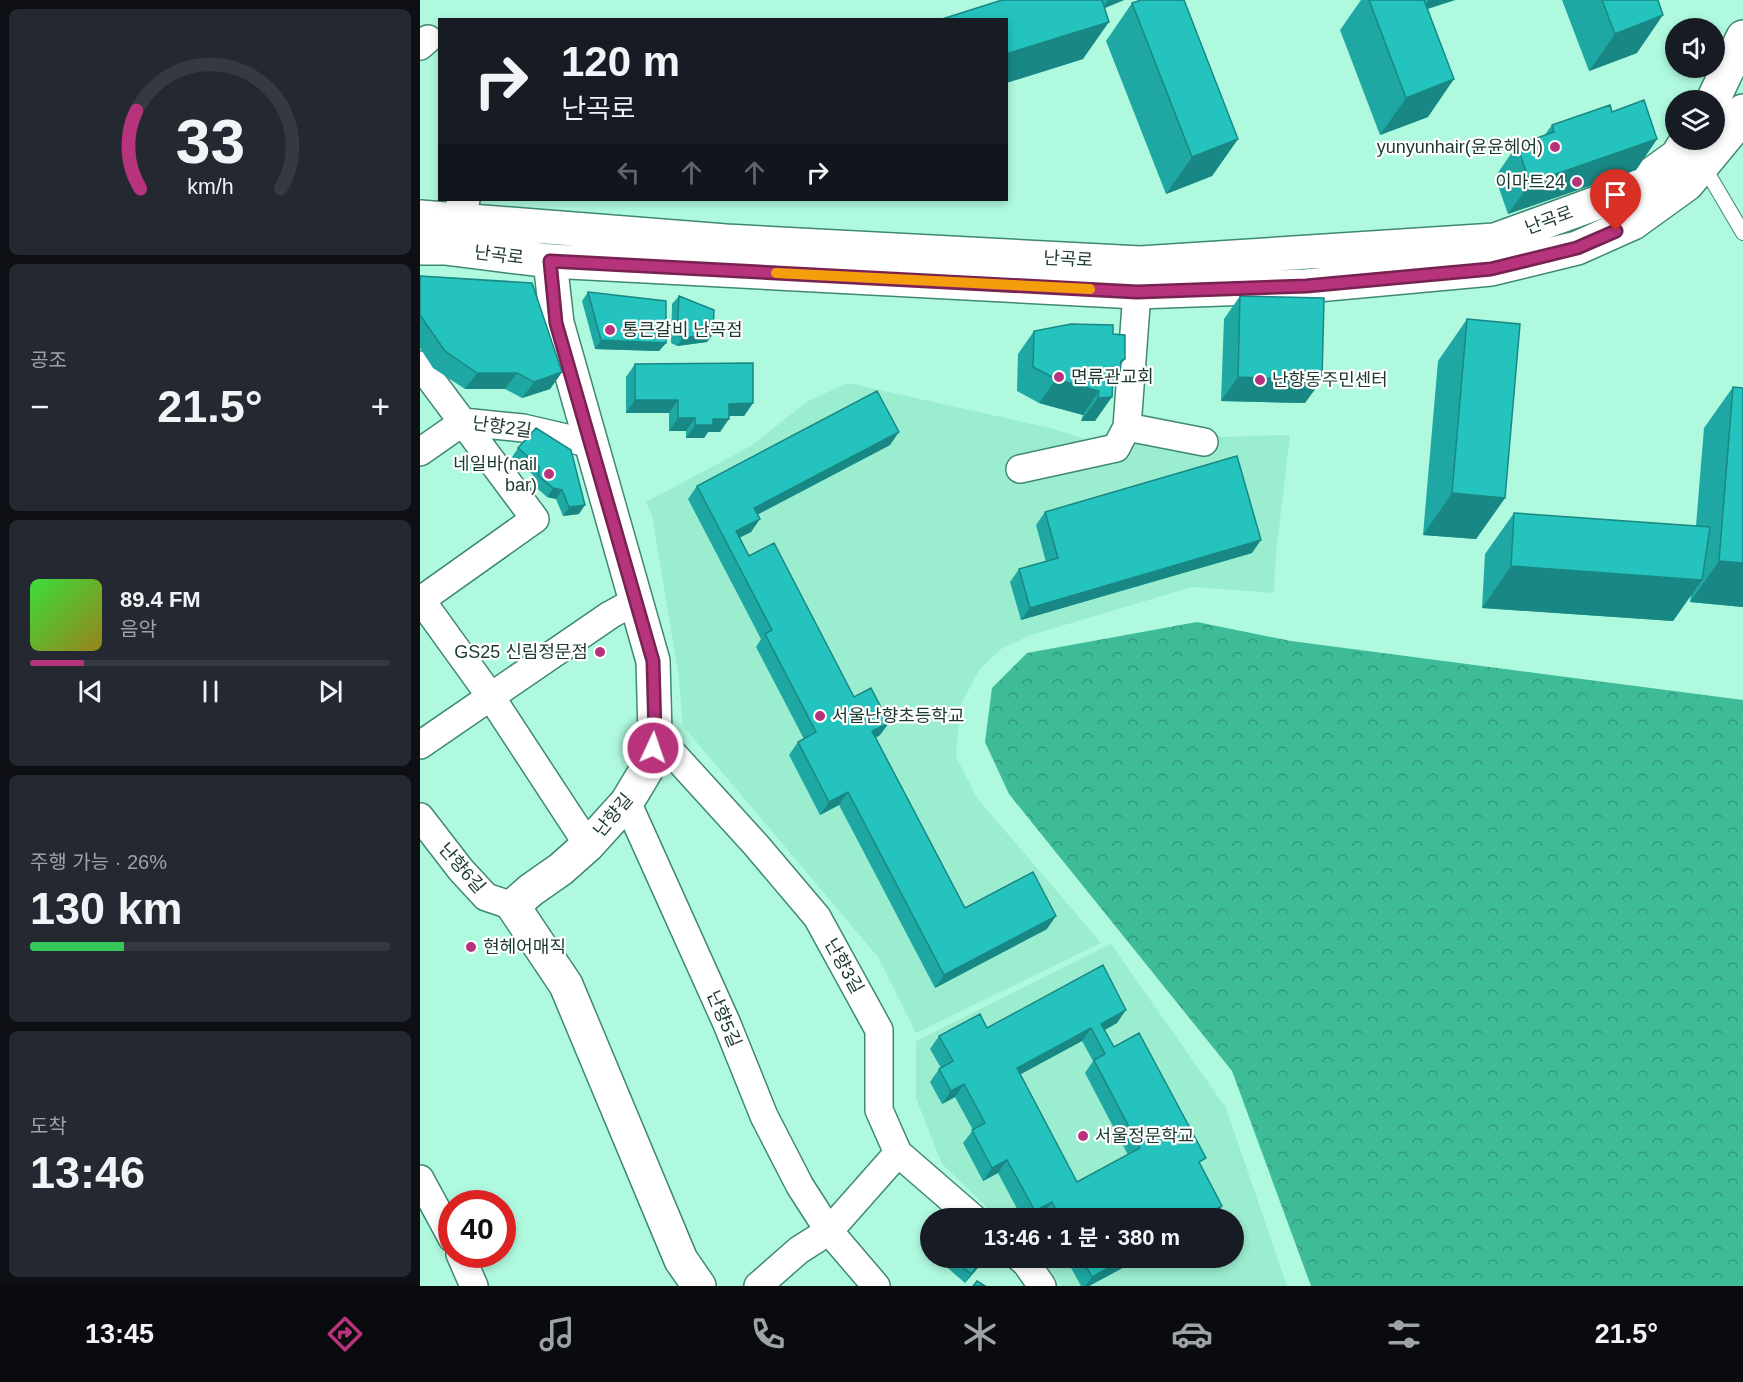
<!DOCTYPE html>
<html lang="ko">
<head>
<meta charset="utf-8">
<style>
	:root { --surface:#171b24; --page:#242831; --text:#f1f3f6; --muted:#9ea1a6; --line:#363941; --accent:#b7347d }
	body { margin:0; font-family:Helvetica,"Noto Sans KR",sans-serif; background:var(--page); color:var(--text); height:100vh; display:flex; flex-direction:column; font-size:22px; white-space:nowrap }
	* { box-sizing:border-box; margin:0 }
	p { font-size:20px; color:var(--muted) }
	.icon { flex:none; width:33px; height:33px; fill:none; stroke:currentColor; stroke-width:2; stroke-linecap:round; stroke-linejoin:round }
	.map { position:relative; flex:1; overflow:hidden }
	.sheet { display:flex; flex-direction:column; gap:9px; padding:9px; background:#0d0f14; width:420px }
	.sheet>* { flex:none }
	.top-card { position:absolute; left:18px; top:18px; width:570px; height:183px; border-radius:0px; box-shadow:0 3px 9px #0003; background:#171b24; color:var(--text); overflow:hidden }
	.buttons { position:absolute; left:1245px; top:18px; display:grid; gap:12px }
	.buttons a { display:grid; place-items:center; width:60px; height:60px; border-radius:50%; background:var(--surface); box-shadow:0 3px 9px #0003; font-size:30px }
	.speed { position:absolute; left:18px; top:1190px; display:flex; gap:12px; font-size:30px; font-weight:700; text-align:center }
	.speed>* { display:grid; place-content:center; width:78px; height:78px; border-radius:50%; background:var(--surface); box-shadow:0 3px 9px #0003; line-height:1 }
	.speed .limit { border:9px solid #d22; background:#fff; color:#111 }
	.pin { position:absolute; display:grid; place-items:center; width:51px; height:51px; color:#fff; margin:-62px -26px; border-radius:50% 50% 50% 0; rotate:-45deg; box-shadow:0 0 6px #0007 }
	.pin .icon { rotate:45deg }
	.me { position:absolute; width:66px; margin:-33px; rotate:3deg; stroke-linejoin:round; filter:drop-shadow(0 0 4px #0008) }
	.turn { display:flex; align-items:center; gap:21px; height:126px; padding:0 24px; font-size:27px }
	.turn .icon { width:78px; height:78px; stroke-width:2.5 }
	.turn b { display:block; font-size:42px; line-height:51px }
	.lanes { display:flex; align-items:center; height:57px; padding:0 24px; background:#0003; justify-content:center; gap:30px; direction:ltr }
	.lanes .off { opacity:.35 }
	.big { font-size:45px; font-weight:600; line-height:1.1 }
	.sheet .tile { flex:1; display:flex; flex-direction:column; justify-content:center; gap:9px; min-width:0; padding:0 21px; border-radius:9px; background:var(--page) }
	.sheet .dial { align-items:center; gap:0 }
	.dial svg { height:156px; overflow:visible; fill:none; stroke:var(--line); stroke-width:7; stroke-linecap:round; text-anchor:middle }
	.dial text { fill:var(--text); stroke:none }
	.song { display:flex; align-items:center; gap:18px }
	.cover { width:72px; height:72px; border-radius:9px; background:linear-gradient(135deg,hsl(120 70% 55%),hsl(50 70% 35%)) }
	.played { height:6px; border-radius:3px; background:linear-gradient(90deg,var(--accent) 15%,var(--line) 15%) }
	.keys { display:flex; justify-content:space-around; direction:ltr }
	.heat { display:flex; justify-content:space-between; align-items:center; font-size:33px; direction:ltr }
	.charge { height:9px; border-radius:4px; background:linear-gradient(90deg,#34c759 26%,var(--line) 0) }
	.trip { position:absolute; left:500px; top:1208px; width:324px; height:60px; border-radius:30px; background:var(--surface); box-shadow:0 3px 9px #0003; font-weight:600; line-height:60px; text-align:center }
	.tab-bar { display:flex; height:96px; justify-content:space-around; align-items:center; background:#090b0e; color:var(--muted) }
	.tab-bar .icon { width:42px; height:42px }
	.tab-bar .current { color:var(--accent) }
	.tab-bar b { font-size:27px; color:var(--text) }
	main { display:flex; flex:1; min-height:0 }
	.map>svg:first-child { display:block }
	.built { fill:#9bedd0 }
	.forest { fill:url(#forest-crowns) }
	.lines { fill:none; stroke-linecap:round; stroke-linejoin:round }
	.service-casing { stroke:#3f8871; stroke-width:16 }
	.minor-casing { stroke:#3f8871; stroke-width:30 }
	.tertiary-casing { stroke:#3f8871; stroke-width:36 }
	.secondary-casing { stroke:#3f8871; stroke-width:36 }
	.service { stroke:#fff; stroke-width:14 }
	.minor { stroke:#fff; stroke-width:27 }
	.tertiary { stroke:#fff; stroke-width:33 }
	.secondary { stroke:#fff; stroke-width:33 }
	.wall { fill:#1fa8a3; fill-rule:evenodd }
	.shaded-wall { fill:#198884 }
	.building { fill:#24c3bd; stroke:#198884; stroke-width:1.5; fill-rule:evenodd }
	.route-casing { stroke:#772251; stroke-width:15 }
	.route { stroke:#b7347d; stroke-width:10 }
	.slow { stroke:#f59e0b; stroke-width:10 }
	.poi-dot { fill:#b7347d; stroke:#fff; stroke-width:2 }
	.labels { text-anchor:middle; stroke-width:4.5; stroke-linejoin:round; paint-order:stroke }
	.poi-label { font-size:18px; fill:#1b392f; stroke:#fff; text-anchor:start }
	.street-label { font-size:18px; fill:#1b392f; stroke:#fff }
</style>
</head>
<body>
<main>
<section class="sheet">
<div class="tile dial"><svg viewBox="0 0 100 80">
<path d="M14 69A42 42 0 1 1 86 69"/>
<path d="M14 69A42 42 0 0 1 12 29" stroke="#b7347d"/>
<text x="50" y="56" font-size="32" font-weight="700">33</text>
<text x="50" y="72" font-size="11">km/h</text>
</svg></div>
<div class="tile"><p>공조</p>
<div class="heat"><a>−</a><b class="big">21.5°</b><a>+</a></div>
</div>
<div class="tile">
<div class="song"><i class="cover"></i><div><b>89.4 FM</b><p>음악</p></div></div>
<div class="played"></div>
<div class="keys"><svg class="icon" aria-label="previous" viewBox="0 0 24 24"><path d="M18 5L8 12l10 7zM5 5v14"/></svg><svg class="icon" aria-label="pause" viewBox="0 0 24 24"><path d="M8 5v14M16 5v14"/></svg><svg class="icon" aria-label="next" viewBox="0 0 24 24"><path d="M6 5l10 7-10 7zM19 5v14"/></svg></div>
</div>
<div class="tile"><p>주행 가능 · 26%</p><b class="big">130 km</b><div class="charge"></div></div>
<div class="tile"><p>도착</p><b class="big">13:46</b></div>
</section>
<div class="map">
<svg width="1323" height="1286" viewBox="0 0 1323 1286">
	<defs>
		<pattern id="forest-crowns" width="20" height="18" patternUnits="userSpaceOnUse" patternTransform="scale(1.5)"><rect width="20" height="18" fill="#3ebc98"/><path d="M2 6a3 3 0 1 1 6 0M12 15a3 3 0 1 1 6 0" fill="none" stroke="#339a7c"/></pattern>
	</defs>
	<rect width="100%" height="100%" fill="#aff9df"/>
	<path class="built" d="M428,383L630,428L678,443L753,430L803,437L870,435L856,554L854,593L772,587L611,635L581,649L559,670L540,706L536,757L557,798L681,943L496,1033L458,957L263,726L259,678L232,515L226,502L331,446L388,401Z
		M691,944L806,1108L867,1286H642L618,1257H813V1218H578L522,1164L496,1098V1041Z"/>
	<path class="forest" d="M777,622L871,641L1323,700V1286H891L812,1071L589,794L565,742L572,688L607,653Z"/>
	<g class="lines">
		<defs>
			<path id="service" d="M1283,165L1323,233"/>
			<path id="minor" d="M0,46L8,39
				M29,236L39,207L46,200
				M0,365L115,519L1,600L0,598
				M707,427L784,442
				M0,452L43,422L103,428L172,444
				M600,469L696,448L707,427L717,292
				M1,600L71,697L168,845
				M235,734L336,845L397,917L459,1030V1110L478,1153L553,1218
				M0,745L190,615L217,600
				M207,802L307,1024L344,1116L380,1186L409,1231L456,1286
				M0,817L41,870L66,897L93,906
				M0,1179L32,1238
				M40,1254L54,1286
				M599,1257L606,1263L622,1286
				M338,1286L379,1250L409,1231L478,1153"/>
			<path id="tertiary" d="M130,261L137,323L233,661L235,734L231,762L207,802L168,845L141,869L111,890L93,906L146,985L261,1260L279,1286"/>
			<path id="secondary" d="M1293,100L1323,37
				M0,217L306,241L720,263L1075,240L1207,192L1257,156L1267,140
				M0,248H25L130,261L717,292L886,286L1071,269L1157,248L1213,223L1267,184L1315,126L1323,111"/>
		</defs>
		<use href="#service" class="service-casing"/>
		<use href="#minor" class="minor-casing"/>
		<use href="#tertiary" class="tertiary-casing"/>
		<use href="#secondary" class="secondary-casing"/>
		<use href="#service" class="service"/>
		<use href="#minor" class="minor"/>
		<use href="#tertiary" class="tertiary"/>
		<use href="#secondary" class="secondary"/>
	</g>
	<path class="wall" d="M582,0H704L685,8L663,59L586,83V20Z
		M941,0H1035L1007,9L1008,117L960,135L920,30Z
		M1142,0H1238L1217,53L1169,71Z
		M712,3L818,139L792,176L746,194L686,41Z
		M1192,112L1237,139L1216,170L1088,214L1075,177L1097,145L1124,136L1132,125Z
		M0,276L142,372L130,389L102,398L85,389H45L13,368L0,348Z
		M168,292L246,343L239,351L175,349L162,301Z
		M259,296L293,334L287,342L257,346L251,343L252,304Z
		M820,296L885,403L801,401L804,319Z
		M1047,319L1085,498L1056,539L1003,535L1018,361Z
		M614,331L693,334L705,359L700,366L692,387L675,421H661L663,415L619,403L597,391L598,354Z
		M215,364L333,403L324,416H309L300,432H288L284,438H266V431H249V413H206V377Z
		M1313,387L1323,388V607L1270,602L1271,595L1253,621L1062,608L1065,554L1094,513L1276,526L1284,428Z
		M116,428L159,514L143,516L136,499L127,497L119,490L113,484V475L92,457L98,448Z
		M470,445L337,515L331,532L320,537L329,556L434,697L460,735L456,738L545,908L627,929L515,988L419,805L400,815L369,755L378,742L384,739L336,647L341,639L268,499L277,486Z
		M625,512L832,553L601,620L590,582L599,569L626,562L616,525Z
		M697,1023L685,1030L694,1047L781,1165L802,1206L794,1218H624L623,1214L616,1218H602L578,1173L563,1181L543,1143L553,1130L535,1097L522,1104L510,1082L519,1069L521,1068L510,1049L519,1036L567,1028ZM662,1041L673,1061L665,1073L708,1155L657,1182L600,1074Z
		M515,1257H567L545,1283Z
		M645,1257H723L669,1286H661Z"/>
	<path class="shaded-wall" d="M688,0H704L682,9Z
		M1009,0H1035L1001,11Z
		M1243,15L1217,53L1169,71L1195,34Z
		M689,22L663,59L586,83V54Z
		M1034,79L1008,117L960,135L986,98Z
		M818,139L792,176L746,194L772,157Z
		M1237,139L1216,170L1088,214L1110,183Z
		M293,334L287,342L257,346L263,338Z
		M181,340L246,343L239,351L175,349Z
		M142,372L130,389L102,398L114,382Z
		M57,373H97L85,389H45Z
		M700,376L684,398L692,397L675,421H661L693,377Z
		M818,377L902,380L885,403L801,401Z
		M636,379L679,391L663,415L619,403Z
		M215,400H258L249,413H206Z
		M333,403L324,416H300L309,404Z
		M258,418H275L266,431H249Z
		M293,419H309L300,432H288L284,438H266L275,425Z
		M479,432L470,445L325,521L334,508Z
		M133,488L142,490L136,499L127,497Z
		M1032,493L1085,498L1056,539L1003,535Z
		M165,505L159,514L143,516L149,507Z
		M340,519L331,532L307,544L316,531Z
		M841,540L832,553L601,620L610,608Z
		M1299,561L1323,563V607L1270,602Z
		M1091,566L1282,580L1253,621L1062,608Z
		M469,723L460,735L443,744L452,731Z
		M428,792L419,805L400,815L409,802Z
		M636,916L627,929L515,988L524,975Z
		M706,1010L697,1023L675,1035L681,1024Z
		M671,1028L662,1041L588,1081L597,1068Z
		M544,1084L535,1097L522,1104L531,1091Z
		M587,1160L578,1173L563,1181L572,1168Z
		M632,1202L623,1214L616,1218H610L615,1211Z
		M802,1206L794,1218H780Z
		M565,1257H567L545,1283L551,1274Z
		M708,1257H723L669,1286H665L672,1277Z"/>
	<path class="building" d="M582,0H682L689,22L586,54V20H519Z
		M721,0H764L818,139L772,157L712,3Z
		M949,0H1004L1034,79L986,98Z
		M1182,0H1238L1243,15L1195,34Z
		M1224,100L1237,139L1110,183L1097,145L1134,132L1132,125L1190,105L1192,112Z
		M0,276L112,283L142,372L114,382L97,373H57L25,351L0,315Z
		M168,292L246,301V343L181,340Z
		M259,296L294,310L293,334L263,338L257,335Z
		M820,296L904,298L902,380L818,377Z
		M1047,319L1100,324L1085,498L1032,493Z
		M651,324L693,325V334L705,335V359L701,361L700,376L693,377L692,397L678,398L679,391L636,379L613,367L614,331Z
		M333,363V403L309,404V419H293V425H275V418H258V400H215V364Z
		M1313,387L1323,388V563L1299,561Z
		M457,391L479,432L334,508L340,519L316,531L329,556L354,543L434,697L451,688L469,723L452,731L545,908L613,872L636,916L524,975L428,792L409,802L378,742L396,732L345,634L352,630L277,486Z
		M116,428L151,450L165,505L149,507L142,490L133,488L119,476V466L98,448Z
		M817,456L841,540L610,608L599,569L638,558L625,512Z
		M1094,513L1290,527L1282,580L1091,566Z
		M683,965L706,1010L681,1024L694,1047L719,1033L786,1158L779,1162L802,1206L780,1218H640L632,1202L615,1211L587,1160L572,1168L552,1130L565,1123L544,1084L531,1091L519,1069L533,1061L519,1036L560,1014L567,1028ZM671,1028L685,1054L674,1060L720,1148L657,1182L597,1068Z
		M531,1257H565L551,1274Z
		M661,1257H708L672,1277Z
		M557,1281L565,1286H553Z"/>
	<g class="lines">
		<defs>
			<path id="route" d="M233,748L235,734L233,661L136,323L130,261L717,292L886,286L1071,269L1157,248L1196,231"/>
		</defs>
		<use href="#route" class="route-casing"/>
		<use href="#route" class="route"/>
		<path class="slow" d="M356,273L670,289"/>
	</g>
	<g class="poi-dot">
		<circle cx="1135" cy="147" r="6"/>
		<circle cx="1157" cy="182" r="6"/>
		<circle cx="190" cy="330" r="6"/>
		<circle cx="639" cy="377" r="6"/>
		<circle cx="840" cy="380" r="6"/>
		<circle cx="129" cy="474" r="6"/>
		<circle cx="180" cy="652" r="6"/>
		<circle cx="400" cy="716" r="6"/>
		<circle cx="51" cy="947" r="6"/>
		<circle cx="663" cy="1136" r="6"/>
	</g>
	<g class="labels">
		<g class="poi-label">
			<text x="1123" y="153" text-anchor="end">yunyunhair(윤윤헤어)</text>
			<text x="1145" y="188" text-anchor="end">이마트24</text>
			<text x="202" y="336">통큰갈비 난곡점</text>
			<text x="651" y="383">면류관교회</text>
			<text x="852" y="386">난향동주민센터</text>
			<text x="117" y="470" text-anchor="end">네일바(nail<tspan x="117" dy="21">bar)</tspan></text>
			<text x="168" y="658" text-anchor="end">GS25 신림정문점</text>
			<text x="412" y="722">서울난향초등학교</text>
			<text x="63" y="953">현헤어매직</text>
			<text x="675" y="1142">서울정문학교</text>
		</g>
		<g class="street-label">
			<text transform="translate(1129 220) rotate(-20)" y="6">난곡로</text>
			<text transform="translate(79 255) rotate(7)" y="6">난곡로</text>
			<text transform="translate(648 259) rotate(3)" y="6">난곡로</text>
			<text transform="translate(82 427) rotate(8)" y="6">난향2길</text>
			<text transform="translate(193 815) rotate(-50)" y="6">난향길</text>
			<text transform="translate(42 868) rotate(49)" y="6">난향6길</text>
			<text transform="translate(424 966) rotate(61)" y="6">난향3길</text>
			<text transform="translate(304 1019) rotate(67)" y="6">난향5길</text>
		</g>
	</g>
</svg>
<div class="buttons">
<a><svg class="icon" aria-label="sound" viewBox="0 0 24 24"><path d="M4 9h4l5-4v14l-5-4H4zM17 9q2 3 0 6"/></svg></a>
<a><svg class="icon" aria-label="layers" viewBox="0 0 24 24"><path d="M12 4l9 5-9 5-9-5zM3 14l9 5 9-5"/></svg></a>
</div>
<div class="speed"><div class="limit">40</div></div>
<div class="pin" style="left:1196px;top:231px;background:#d93025"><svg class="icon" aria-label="arrive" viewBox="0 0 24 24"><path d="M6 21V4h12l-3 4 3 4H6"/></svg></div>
<svg class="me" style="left:233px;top:748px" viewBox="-20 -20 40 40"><circle r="17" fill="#b7347d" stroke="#fff" stroke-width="3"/><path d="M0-11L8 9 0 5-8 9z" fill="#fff"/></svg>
<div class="trip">13:46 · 1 분 · 380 m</div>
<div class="top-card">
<div class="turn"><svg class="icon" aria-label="right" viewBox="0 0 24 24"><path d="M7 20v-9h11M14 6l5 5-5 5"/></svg><div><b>120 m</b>난곡로</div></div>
<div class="lanes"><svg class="icon off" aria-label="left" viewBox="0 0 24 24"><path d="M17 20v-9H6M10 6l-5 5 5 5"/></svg><svg class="icon off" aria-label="ahead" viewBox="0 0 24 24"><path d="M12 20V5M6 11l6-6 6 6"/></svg><svg class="icon off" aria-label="ahead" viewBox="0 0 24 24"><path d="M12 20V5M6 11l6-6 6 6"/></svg><svg class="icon" aria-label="right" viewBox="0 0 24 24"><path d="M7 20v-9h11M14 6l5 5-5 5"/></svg></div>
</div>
</div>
</main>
<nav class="tab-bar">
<b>13:45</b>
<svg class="icon current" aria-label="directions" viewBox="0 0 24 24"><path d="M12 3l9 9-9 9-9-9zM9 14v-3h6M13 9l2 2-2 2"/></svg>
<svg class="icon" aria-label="music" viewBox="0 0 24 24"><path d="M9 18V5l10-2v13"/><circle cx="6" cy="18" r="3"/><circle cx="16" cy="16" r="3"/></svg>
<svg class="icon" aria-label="phone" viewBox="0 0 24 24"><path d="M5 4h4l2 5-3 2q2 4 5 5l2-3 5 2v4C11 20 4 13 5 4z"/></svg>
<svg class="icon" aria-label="climate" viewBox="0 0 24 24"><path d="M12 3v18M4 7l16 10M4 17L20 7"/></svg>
<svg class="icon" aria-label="car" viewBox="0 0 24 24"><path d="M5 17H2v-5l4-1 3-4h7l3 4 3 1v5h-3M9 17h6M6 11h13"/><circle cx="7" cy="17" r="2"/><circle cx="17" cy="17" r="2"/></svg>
<svg class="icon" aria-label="filters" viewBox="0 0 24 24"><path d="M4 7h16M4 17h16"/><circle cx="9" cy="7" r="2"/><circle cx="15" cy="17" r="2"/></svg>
<b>21.5°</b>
</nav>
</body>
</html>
